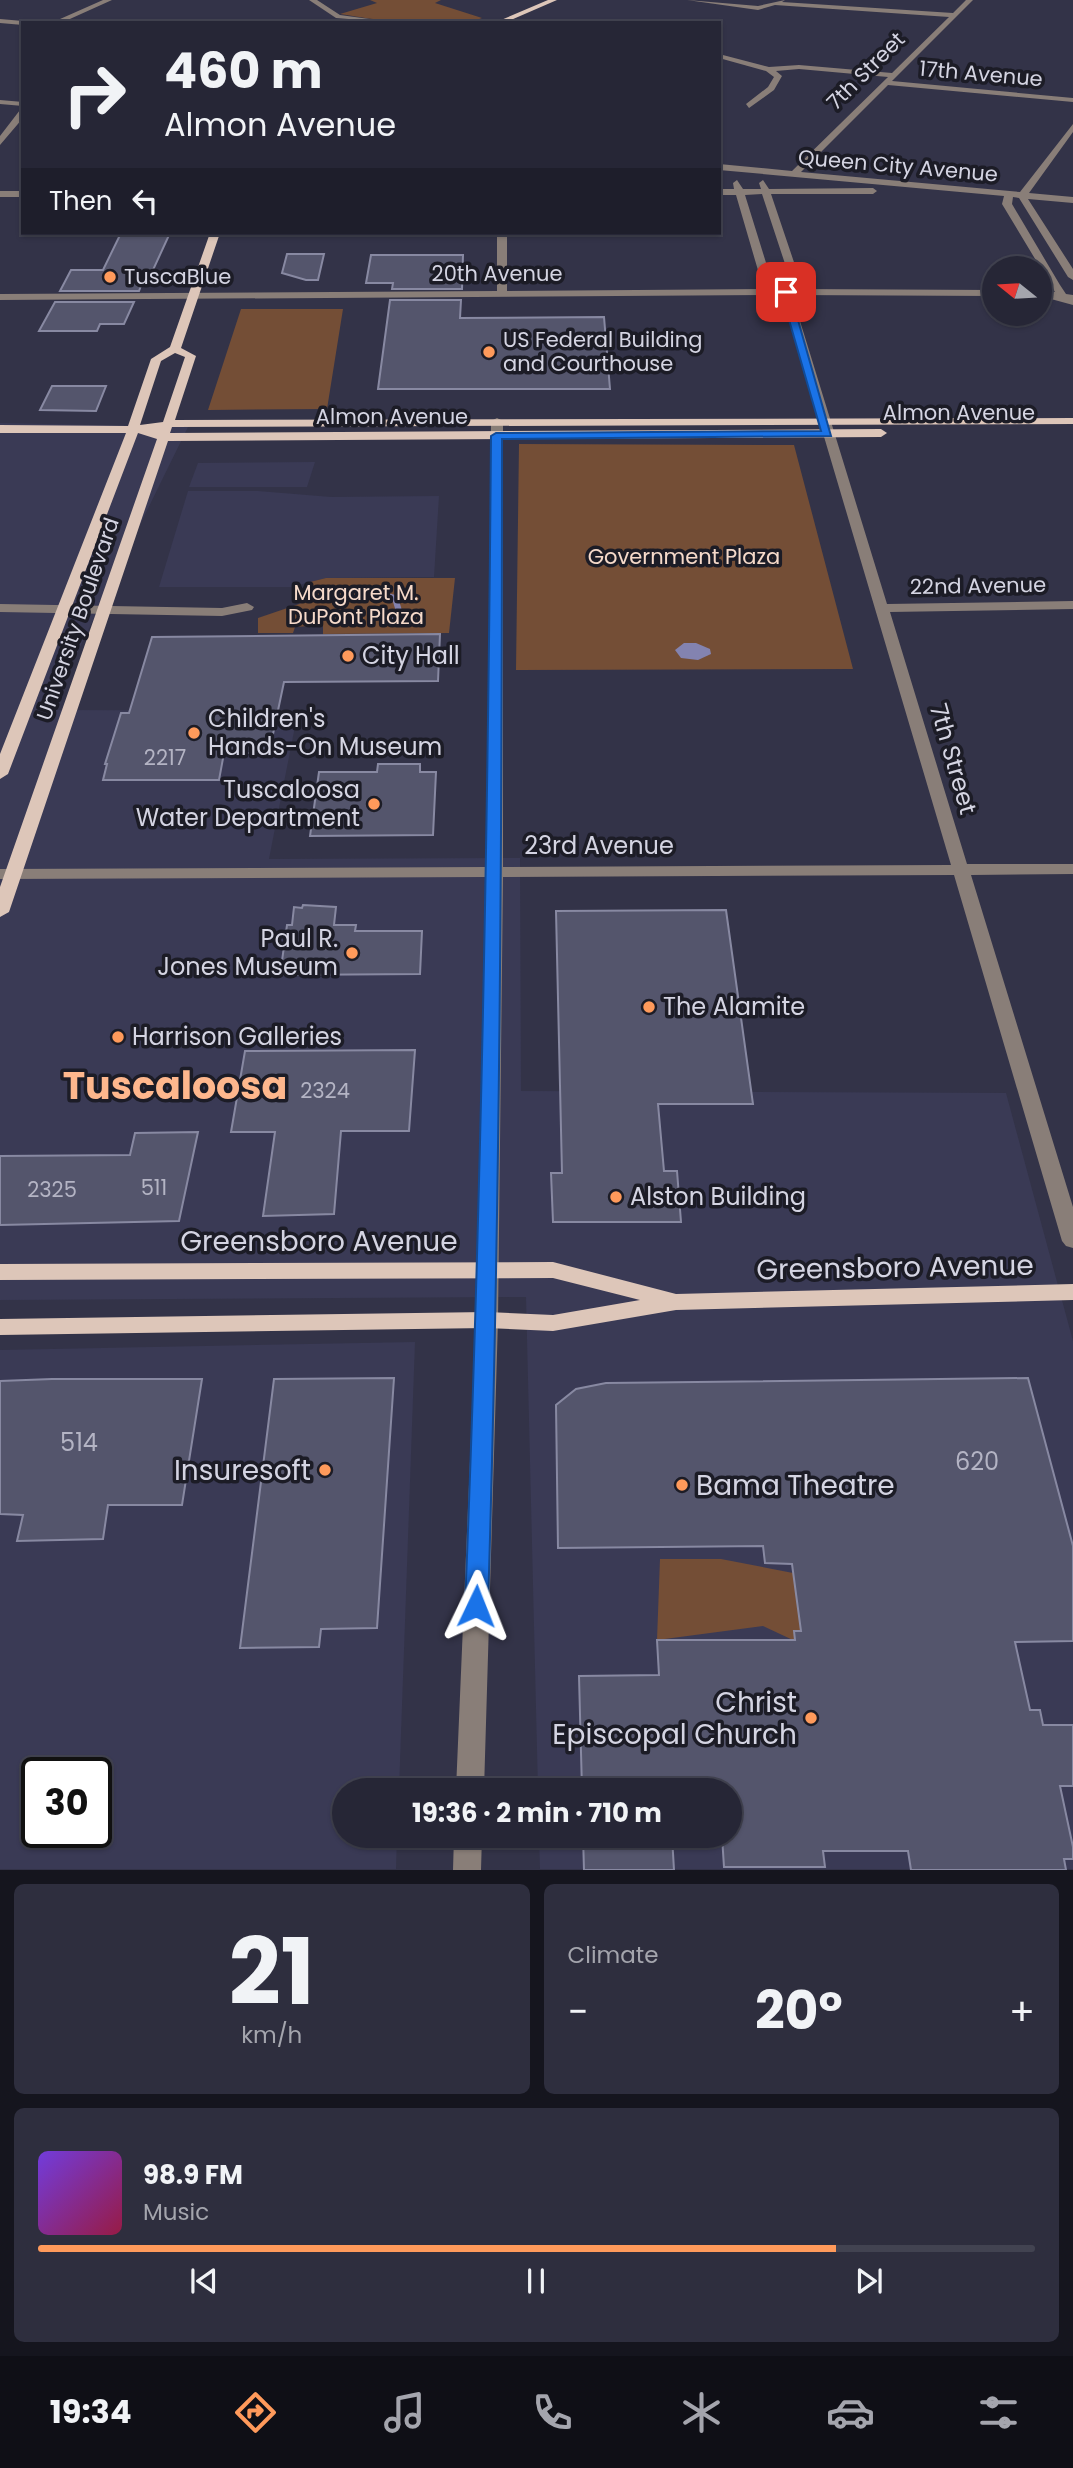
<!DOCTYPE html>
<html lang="en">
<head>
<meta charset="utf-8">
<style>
	:root { --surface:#262636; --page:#2e2e3e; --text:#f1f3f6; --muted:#a4a5ad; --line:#424351; --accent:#ff9a5b }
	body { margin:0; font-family:Poppins,sans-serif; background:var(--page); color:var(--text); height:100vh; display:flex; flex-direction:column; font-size:26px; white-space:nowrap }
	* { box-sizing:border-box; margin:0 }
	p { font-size:23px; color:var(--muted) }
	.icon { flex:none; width:38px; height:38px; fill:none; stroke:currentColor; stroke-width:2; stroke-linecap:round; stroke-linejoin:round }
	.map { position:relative; height:1870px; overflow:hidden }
	.sheet { display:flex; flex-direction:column; gap:14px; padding:14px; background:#15151e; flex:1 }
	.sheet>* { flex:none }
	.hud { position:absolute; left:21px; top:21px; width:700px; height:214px; border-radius:0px; box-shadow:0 2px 5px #0004,0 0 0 2px var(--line); background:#262636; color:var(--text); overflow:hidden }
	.needle { width:46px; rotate:288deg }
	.buttons { position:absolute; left:982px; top:256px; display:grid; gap:14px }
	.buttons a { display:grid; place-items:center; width:70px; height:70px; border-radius:50%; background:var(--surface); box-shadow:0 2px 5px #0004,0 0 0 2px var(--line); font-size:35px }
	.speed { position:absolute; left:21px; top:1757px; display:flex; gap:14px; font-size:35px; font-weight:700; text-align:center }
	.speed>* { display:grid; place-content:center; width:91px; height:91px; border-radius:50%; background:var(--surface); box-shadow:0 2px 5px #0004,0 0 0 2px var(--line); line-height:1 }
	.speed .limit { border:4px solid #111; border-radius:10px; background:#fff; color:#111 }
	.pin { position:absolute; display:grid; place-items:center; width:60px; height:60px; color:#fff; margin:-30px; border-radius:14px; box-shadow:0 4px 10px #0006 }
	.me { position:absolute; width:77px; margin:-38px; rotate:2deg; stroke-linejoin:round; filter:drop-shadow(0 0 5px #0008) }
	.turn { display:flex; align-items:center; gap:24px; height:147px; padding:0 28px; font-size:32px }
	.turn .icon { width:91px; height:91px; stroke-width:2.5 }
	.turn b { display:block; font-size:49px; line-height:60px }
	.then { display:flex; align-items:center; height:66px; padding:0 28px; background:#0003; gap:14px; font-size:26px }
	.big { font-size:52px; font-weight:700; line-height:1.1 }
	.sheet .tile { flex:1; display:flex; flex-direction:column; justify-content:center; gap:10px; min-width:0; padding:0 24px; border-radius:10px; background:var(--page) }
	.sheet .dial { align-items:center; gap:0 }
	.dial b { font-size:91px; line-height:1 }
	.song { display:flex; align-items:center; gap:21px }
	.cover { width:84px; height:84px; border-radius:10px; background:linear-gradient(135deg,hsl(260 70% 55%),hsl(340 70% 35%)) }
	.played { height:7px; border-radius:4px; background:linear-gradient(90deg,var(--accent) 80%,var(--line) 80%) }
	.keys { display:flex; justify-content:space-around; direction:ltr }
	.heat { display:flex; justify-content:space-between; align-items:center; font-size:38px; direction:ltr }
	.sheet .tiles { flex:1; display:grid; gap:14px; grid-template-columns:1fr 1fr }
	.tile:last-child { grid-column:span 2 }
	.trip { position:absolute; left:332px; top:1778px; width:410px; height:70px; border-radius:35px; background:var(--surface); box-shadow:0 2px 5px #0004,0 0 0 2px var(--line); font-weight:700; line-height:70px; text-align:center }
	.tabs { display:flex; height:112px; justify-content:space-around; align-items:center; background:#0f0f16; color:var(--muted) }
	.tabs .icon { width:49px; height:49px }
	.tabs .on { color:var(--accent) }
	.tabs b { font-size:32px; color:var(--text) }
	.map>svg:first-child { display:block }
	.built { fill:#3a3a55; fill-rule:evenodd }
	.green { fill:#744e36 }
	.water { fill:#8383b0 }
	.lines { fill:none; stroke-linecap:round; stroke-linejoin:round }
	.stream-far1 { stroke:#8383b0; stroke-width:6 }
	.stream { stroke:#8383b0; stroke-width:8 }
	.building { fill:#54556c; stroke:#8889a2; stroke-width:2 }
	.minor { fill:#897e78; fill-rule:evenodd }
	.major { fill:#ddc6b9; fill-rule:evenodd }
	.route { fill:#1a73e8; stroke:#114b97; stroke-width:2 }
	.poi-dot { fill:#ff9a5b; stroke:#1c1c26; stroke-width:2.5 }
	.labels { text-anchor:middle; stroke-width:7; stroke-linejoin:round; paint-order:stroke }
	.far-street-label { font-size:21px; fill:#d4d4e2; stroke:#1c1c26 }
	.far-poi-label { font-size:21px; fill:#d4d4e2; stroke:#1c1c26; text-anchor:start }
	.far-park-label { font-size:21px; fill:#f6daca; stroke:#1c1c26 }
	.number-label { font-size:21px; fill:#b4b4c4 }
	.poi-label { font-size:24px; fill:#d4d4e2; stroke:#1c1c26; text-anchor:start }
	.street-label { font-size:24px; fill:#d4d4e2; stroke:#1c1c26 }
	.near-number-label { font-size:24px; fill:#b4b4c4 }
	.near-street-label { font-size:28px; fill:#d4d4e2; stroke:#1c1c26 }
	.near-poi-label { font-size:28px; fill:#d4d4e2; stroke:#1c1c26; text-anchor:end }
	.town-label { font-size:38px; font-weight:bold; fill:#feb78d; stroke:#1c1c26 }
</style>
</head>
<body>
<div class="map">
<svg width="1073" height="1870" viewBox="0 0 1073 1870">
	<rect width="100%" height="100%" fill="#333348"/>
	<path class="built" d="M0,423L188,427L49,710L298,711L269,859L520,858L521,1091L1006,1093L1073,1341V1869H540L539,1836H730V1790H538L526,1297L0,1300Z
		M315,462L307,487H189L198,463Z
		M188,491H258L331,497L439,496L434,577L326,578L291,587H159Z
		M415,1342L399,1790H345V1836H397L396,1869H0V1350ZM37,1773H96V1832H37Z"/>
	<path class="green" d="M370,0H441L435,3L482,18C447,32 378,20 340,14L377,3Z
		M241,309H343L327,409L208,410Z
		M519,444L794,445L853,669L516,670Z
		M326,578H455L449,633L323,634V625L295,627L293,633H258V618L302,603L310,582Z
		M660,1559H721L793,1573L801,1631H794L795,1641L763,1626L657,1640Z"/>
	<path class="water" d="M684,643H696L710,649L711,654L698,660L681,658L675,650Z"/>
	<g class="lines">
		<path class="stream-far1" d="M342,589L365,591
			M377,594L395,598L399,611L395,615"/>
		<path class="stream" d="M390,620L397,613"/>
	</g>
	<path class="building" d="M121,233H170L147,283H142L139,291H60L71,270H103Z
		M287,254H324L318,280H306L282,273Z
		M371,255H463L462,289H392L393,283H366Z
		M390,300H461L460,318L604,317L610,389H378Z
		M55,302H134L124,324H100L97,331H39Z
		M52,386H106L96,411L40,410Z
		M440,634L438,681L284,682L269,753H224L219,780H103L107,764H105L121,713H129L152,637Z
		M378,764H420V772H436L433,835L310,836L319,772H377Z
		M303,905L336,907L334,925H356L355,931H422L420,974L280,975L287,925H292L294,907L302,908Z
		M726,910L753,1104H658L664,1171H677L681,1222H553L551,1173H562L556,911Z
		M415,1050L409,1131H341L334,1214L263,1216L275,1132H231L245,1051Z
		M198,1132L179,1221L0,1225V1156L130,1155L135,1133Z
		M394,1378L377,1628L321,1629L319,1647L240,1648L274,1379Z
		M1028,1378L1073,1546V1641L1015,1642L1030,1710H1040L1043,1725H1073V1786H1060L1073,1847V1859H1064L1066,1870H911L908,1851H823L825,1867H724L722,1836H730V1790H582L579,1676L659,1675L657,1640H795L794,1631H801L792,1564L765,1563L763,1546L558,1548L556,1405L576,1389L606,1383Z
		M52,1379H202L182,1505H108L103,1539L17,1541L23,1515L0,1514V1381Z
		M583,1836H672L674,1870H584Z"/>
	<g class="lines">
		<path class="minor" d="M103,0H112L61,23H51Z
			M309,0H317L340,15L399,23L336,18Z
			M687,0L758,6L785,0L782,2L953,13L966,0H973L892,81L1073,98V102L888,85L801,172L1020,192L1073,124V132L1029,193L1073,197V203L1028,199L1073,269V280L1068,277L1019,198L1013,197L1012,204L1060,285L1066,294L1073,295V305L1040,296V290L1055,292L1002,204L1004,196L719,170V164L792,171L888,77L799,69L776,71L782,76L774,90L749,108L746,104L768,87L774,77L766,71L719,58V54L769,67L799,65L892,73L949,17L775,5L758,10Z
			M0,19L23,21L26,23L23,25L0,23Z
			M0,100L23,102V106L0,104Z
			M20,110H23V118L0,145V136Z
			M737,180L743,189H761L759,183L763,180L769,189L873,188L877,191L873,194H771L801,283L795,289L994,290V296L792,295L887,604L1073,601V609L890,612L967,864H1073V874L971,875L1073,1207V1248L1066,1246L1062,1241L954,875L503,877L498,1320L484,1790H456L476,1320L486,877L0,879V869L487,867L491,421L497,418L503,421V867L951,865L782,295L0,300V294L497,291V233H507V291L770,289L762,284L736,195H719V189H734L733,183ZM762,194L791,282L784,288L772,282L745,195Z
			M0,191H23V197H0Z
			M247,603L254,607L252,610L222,616L0,612V604L222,608Z
			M454,1836H482L481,1870H453Z"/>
		<path class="major" d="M548,0H557L504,23H494Z
			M210,233H220L181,348L196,356L175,420L1073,418V424L172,427L170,433L881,429L887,433L881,437L168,441L9,912L0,917V887L157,439L138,433L8,774L0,779V754L126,433H0V425L128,426L151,359L170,347ZM175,353L185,357L163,422L140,425L161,361Z
			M553,1262L676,1294L1073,1284V1300L676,1310L553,1331L487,1328L0,1335V1319L487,1312L553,1315L640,1300L553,1278L0,1280V1264Z"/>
	</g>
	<path class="route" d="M786,289L790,292L831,436L502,439C502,829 500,1217 488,1606L484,1613L476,1616L468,1613L465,1606C481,1216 488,827 491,436L496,433L821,431L781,292Z"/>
	<g class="poi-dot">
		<circle cx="110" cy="277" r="7"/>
		<circle cx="489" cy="352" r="7"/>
		<circle cx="348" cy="656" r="7"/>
		<circle cx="194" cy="733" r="7"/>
		<circle cx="374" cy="804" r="7"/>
		<circle cx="352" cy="953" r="7"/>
		<circle cx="649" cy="1007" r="7"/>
		<circle cx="118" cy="1037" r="7"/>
		<circle cx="616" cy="1197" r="7"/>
		<circle cx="325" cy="1470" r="7"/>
		<circle cx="682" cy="1485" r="7"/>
		<circle cx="811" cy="1718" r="7"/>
	</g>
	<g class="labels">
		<g class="far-street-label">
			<text transform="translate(866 71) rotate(-45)" y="7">7th Street</text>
			<text transform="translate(981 74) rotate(5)" y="7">17th Avenue</text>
			<text transform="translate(898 166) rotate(5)" y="7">Queen City Avenue</text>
			<text x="497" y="281">20th Avenue</text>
			<text x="959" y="420">Almon Avenue</text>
			<text x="392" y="424">Almon Avenue</text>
			<text transform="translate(978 586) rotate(-1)" y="7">22nd Avenue</text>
			<text transform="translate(78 619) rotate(-71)" y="7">University Boulevard</text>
		</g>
		<g class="far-poi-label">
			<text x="124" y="284">TuscaBlue</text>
			<text x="503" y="347">US Federal Building<tspan x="503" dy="24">and Courthouse</tspan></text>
		</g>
		<g class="far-park-label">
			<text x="684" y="564">Government Plaza</text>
			<text x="356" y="600">Margaret M.<tspan x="356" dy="24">DuPont Plaza</tspan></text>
		</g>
		<g class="number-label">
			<text x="165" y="765">2217</text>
			<text x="325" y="1098">2324</text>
			<text x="154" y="1195">511</text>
			<text x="52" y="1197">2325</text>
		</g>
		<g class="poi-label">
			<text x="362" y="664">City Hall</text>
			<text x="208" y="727">Children's<tspan x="208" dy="28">Hands-On Museum</tspan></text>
			<text x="360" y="798" text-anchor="end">Tuscaloosa<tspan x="360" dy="28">Water Department</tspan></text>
			<text x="338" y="947" text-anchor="end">Paul R.<tspan x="338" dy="28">Jones Museum</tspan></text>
			<text x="663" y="1015">The Alamite</text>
			<text x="132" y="1045">Harrison Galleries</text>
			<text x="630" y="1205">Alston Building</text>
		</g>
		<g class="street-label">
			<text transform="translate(953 759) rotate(74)" y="8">7th Street</text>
			<text x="599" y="854">23rd Avenue</text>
		</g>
		<g class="near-number-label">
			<text x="79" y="1451">514</text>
			<text x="977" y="1470">620</text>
		</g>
		<g class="near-street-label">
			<text x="319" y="1251">Greensboro Avenue</text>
			<text transform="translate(895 1267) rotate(-1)" y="10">Greensboro Avenue</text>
		</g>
		<g class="near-poi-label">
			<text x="311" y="1480">Insuresoft</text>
			<text x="696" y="1495" text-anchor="start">Bama Theatre</text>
			<text x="797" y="1712">Christ<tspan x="797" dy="32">Episcopal Church</tspan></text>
		</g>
		<g class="town-label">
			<text x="175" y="1099">Tuscaloosa</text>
		</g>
	</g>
</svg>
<div class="buttons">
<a><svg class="needle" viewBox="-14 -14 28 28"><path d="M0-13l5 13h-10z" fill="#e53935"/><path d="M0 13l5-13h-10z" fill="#a4a5ad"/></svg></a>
</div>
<div class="speed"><div class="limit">30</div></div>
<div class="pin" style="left:786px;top:292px;background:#d93025"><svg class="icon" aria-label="arrive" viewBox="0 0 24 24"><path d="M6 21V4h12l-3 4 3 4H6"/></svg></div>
<svg class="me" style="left:476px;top:1606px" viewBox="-20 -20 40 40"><path d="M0-17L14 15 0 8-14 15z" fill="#1a73e8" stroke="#fff" stroke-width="4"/></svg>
<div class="trip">19:36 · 2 min · 710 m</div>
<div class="hud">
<div class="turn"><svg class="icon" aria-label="right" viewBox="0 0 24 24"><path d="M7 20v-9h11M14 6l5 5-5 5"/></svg><div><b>460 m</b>Almon Avenue</div></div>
<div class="then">Then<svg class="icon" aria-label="left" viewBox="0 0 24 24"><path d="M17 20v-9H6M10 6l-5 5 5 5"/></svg></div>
</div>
</div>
<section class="sheet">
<div class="tiles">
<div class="tile dial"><b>21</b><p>km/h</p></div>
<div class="tile"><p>Climate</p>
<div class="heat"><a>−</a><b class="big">20°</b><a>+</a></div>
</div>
<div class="tile">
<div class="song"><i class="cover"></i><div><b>98.9 FM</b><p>Music</p></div></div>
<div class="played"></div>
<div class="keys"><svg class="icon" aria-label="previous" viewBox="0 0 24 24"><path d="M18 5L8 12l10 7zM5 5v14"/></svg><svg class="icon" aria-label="pause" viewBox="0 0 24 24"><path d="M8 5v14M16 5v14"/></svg><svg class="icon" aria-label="next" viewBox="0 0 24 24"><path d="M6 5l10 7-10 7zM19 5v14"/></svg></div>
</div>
</div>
</section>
<nav class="tabs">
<b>19:34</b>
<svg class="icon on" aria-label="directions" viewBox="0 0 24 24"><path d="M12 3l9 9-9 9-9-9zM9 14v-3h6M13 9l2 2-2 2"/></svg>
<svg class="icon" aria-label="music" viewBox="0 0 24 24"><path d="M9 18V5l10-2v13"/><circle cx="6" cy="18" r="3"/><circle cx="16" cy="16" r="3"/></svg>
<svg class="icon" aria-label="phone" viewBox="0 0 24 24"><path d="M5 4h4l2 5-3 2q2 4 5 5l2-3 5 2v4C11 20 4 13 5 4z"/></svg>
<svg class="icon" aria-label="climate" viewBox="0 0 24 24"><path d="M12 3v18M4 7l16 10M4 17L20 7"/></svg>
<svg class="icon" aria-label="car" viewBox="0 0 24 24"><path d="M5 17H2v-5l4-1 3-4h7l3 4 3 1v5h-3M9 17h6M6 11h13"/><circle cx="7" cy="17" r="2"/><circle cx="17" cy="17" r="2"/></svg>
<svg class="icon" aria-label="filters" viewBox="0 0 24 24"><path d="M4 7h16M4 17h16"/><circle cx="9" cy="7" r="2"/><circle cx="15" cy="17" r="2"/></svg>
</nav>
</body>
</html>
